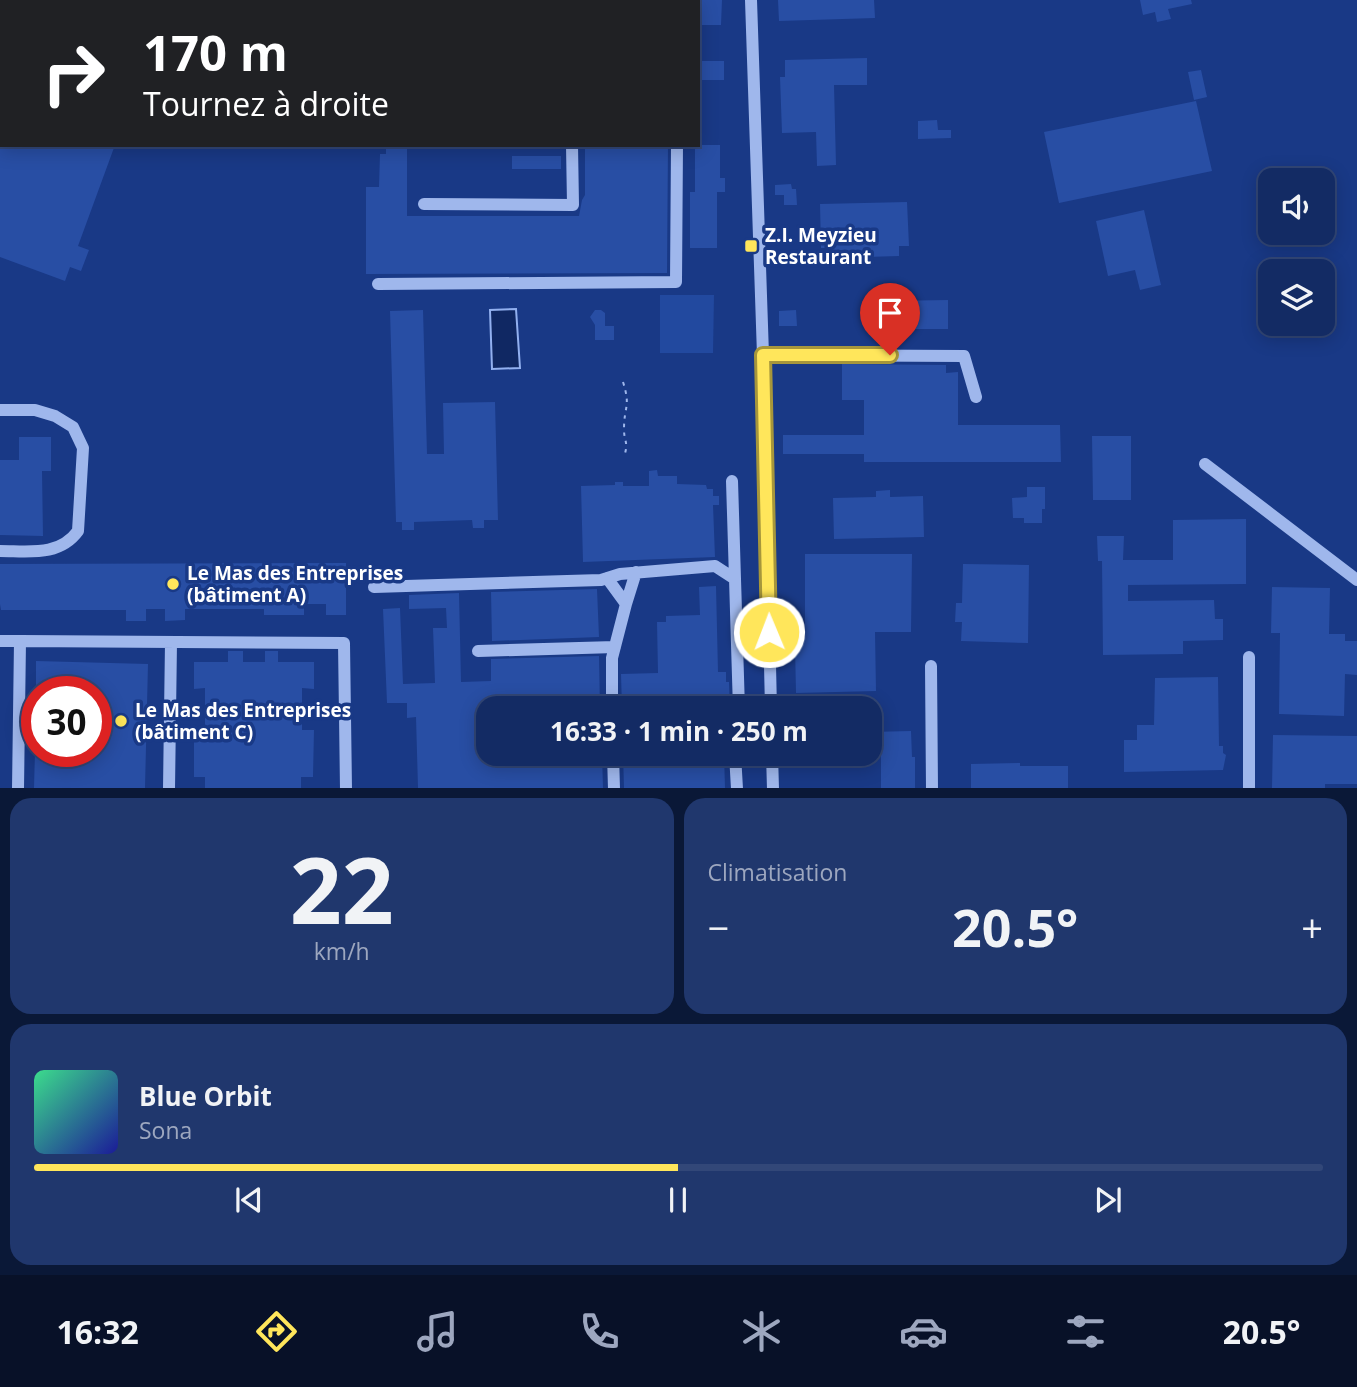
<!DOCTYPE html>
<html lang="fr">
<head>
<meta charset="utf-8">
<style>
	:root { --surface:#132b64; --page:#20376d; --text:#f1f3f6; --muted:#9da7bf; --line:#324778; --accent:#ffe65b }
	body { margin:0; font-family:"Open Sans",sans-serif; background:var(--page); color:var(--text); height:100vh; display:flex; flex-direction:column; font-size:26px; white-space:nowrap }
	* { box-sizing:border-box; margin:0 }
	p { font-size:23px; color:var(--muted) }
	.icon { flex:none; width:38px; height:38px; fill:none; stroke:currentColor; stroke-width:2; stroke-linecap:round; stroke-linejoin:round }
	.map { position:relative; height:788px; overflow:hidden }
	.details { display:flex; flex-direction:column; gap:10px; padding:10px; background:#0a1837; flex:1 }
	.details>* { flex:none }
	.banner { position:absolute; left:0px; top:0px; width:700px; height:147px; box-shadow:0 4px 18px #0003,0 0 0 2px var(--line); background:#202124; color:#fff; overflow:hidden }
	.fabs { position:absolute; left:1258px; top:168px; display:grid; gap:14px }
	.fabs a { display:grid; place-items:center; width:77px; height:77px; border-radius:14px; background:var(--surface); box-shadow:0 4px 18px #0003,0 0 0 2px var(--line); font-size:35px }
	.speed { position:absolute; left:21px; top:676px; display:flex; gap:14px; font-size:35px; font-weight:700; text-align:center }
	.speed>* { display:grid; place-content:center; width:91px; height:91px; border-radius:50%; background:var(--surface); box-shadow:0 4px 18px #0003,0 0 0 2px var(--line); line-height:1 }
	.speed .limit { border:10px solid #d22; background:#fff; color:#111 }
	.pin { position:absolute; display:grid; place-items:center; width:60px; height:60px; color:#fff; margin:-72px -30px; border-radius:50% 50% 50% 0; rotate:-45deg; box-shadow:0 0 7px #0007 }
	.pin .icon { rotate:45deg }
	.me { position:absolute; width:77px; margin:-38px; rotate:359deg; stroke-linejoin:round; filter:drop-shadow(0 0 5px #0008) }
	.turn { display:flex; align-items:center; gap:24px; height:147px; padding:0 28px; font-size:32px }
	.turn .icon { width:91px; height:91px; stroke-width:2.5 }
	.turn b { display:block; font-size:49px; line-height:60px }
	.big { font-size:52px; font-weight:700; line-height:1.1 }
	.details .card { flex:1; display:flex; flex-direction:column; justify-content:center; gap:10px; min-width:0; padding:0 24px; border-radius:21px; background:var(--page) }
	.details .dial { align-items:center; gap:0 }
	.dial b { font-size:91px; line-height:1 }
	.song { display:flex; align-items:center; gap:21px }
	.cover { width:84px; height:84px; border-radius:10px; background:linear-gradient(135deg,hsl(150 70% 55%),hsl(240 70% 35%)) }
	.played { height:7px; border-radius:4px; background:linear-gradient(90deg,var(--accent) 50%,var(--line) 50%) }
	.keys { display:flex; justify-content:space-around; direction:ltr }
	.heat { display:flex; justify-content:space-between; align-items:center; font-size:38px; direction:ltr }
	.details .tiles { flex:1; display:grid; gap:10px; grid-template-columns:1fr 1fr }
	.card:last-child { grid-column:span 2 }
	.trip { position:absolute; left:476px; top:696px; width:406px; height:70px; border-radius:21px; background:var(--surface); box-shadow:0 4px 18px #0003,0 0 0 2px var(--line); font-weight:700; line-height:70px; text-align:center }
	.dock { display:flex; height:112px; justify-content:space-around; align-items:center; background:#081128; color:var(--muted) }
	.dock .icon { width:49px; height:49px }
	.dock .selected { color:var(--accent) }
	.dock b { font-size:32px; color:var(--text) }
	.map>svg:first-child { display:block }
	.green { fill:#22499f }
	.water { fill:#102863; stroke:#92b0ef; stroke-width:2 }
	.building { fill:#284ea4 }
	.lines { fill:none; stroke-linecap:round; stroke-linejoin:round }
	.path { stroke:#9fb7ec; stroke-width:2; stroke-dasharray:3.5 5; stroke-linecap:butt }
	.minor { stroke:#9fb7ec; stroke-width:12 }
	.route-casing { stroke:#a6963b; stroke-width:18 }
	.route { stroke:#ffe65b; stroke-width:12 }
	.poi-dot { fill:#ffe65b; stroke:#193986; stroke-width:2.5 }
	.labels { text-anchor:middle; stroke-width:7; stroke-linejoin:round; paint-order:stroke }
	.poi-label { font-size:19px; font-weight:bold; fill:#fff; stroke:#193986; text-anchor:start }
</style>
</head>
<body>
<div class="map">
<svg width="1357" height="789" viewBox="0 0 1357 789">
	<rect width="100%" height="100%" fill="#193986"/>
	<path class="green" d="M660,295H714L713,353H660Z"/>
	<path class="water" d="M516,309L520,368L492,369L490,310Z"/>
	<path class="building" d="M698,0H722L721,25H698Z
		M778,0H874L875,18L779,21Z
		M1140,0H1191L1192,4L1168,9L1171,19L1157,22L1155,12L1143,15Z
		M867,58V85H834L836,165L817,166L816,132L782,133L780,77H785V60Z
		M698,61H724V80H698Z
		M1201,70L1207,97L1194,100L1188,72Z
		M1196,101L1212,171L1059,203L1044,132Z
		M937,120L938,130H951V138L918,139V121Z
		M0,145H115L78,246L89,250L81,271L70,267L65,281L0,257Z
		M386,145H407V216H579L582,200L585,195V145H668L667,273L366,274V187H379L380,154H386Z
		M695,145H720V178H725V192H717V248H690V192H695Z
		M512,156H561V169H512Z
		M791,184L792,189H796L797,205H784V195H775V185Z
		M907,202L909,246H899V256L832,258L831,248H821L820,204Z
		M1144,210L1161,285L1140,290L1135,270L1108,276L1096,221Z
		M948,300V329H887V301Z
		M423,310L427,454H444L443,403L495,402L498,520H484V528H473L472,520L414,522V530H402V522H396L390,311Z
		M595,310H601L605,313V326H614V340H595V325L590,317Z
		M796,310L797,326H779V311Z
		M842,364L946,365V373L958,372V425H1060L1061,462H864V454H783V435H864V400H842Z
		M1092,436H1131V500H1093Z
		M19,437H51V471H42L43,536L0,535V460H19Z
		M657,470L658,476H677V484L706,485L707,489H713V496H719V505H713L715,557L583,562L581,486L615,485V482H623V486H649V471Z
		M1027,487H1045V509H1042V523H1024V518H1013L1012,498L1027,497Z
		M890,490V497L923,496L924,537L834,539L833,498L876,497V491Z
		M1246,519V584L1128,585V601L1214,600L1215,619H1223V640L1183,641V654L1103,655L1102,561H1098L1097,536H1124L1123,560H1173V520Z
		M805,554H912L911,632H875L876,691L796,693L795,647L788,648V638L805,637Z
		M346,563V615H326V604H304V615H264V609H185V620L165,621V609H146V621H126V610H1L0,604V564Z
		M963,564L1029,565L1028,643L961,641L962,622H955L956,603H962Z
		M716,586L718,672H726V682H729L730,709H622L621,674L658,673L657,622H666V616L700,615L699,587Z
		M1272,587L1330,588L1329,634H1345V641H1357V675L1345,674L1344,716L1279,714L1280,633H1271Z
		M597,589L599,637L492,641L491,592Z
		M459,593L461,682L491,681V659L599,656L600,709H488V754H602L603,788H418L416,717L407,718V703H387L383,609L400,608L403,684L435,683L433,628H447L446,608L409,609V595Z
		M228,651H243V662H265V651H278V662H314V689L302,688V730H314L313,777H301V788H205V777H194V731H205V688L194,689V662H228Z
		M36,661L148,664L145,788H34L35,751H96V691H36Z
		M1218,677L1219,746H1223V753L1226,755L1223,770L1124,772V740H1137V725H1154L1155,678Z
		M911,731L912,757H915V788H881V748L870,749V732Z
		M1273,735L1357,736V784H1325V788H1272Z
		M623,754H724L725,788H624Z
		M1020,763V766H1068V788H971V764Z"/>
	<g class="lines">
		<path class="path" d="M623,382C631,407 624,406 624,429C624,443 629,441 624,457"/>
		<path class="minor" d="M751,0L763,355L771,709
			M424,204L573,205L572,145
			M378,284L676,282L677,145
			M763,355L964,356L976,397
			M0,410H35L55,416L73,427L83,448L78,531C59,557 28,551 0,551
			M1205,464L1357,580
			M732,481L739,709
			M607,578L626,604L636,572
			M374,587L601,580L620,574L715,566L735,579
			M0,641H20
			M478,651L615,647
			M931,666L932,789
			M612,709V658L626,604
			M613,754L614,789
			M735,754L737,789
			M772,754L773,789
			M18,789L20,641L344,643L346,789
			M169,789L171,642
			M1249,789V657"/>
	</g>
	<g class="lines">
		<defs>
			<path id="route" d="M769,632L763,355H890"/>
		</defs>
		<use href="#route" class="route-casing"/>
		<use href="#route" class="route"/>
	</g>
	<g class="poi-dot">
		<rect x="744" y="239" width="14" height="14" rx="3.5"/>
		<circle cx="173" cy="584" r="7"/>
		<circle cx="121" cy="721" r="7"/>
	</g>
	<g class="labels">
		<g class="poi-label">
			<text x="765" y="242">Z.I. Meyzieu<tspan x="765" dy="22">Restaurant</tspan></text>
			<text x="187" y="580">Le Mas des Entreprises<tspan x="187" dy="22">(bâtiment A)</tspan></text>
			<text x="135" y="717">Le Mas des Entreprises<tspan x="135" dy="22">(bâtiment C)</tspan></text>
		</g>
	</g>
</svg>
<div class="fabs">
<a><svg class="icon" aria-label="sound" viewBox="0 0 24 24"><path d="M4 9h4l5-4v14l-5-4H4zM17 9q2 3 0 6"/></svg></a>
<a><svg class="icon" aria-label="layers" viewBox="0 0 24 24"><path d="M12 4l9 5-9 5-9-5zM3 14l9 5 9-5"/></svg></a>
</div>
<div class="speed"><div class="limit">30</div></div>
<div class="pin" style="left:890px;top:355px;background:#d93025"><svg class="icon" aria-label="arrive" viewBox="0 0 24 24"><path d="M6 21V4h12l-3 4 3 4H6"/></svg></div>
<svg class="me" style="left:769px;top:632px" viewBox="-20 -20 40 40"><circle r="17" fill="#ffe65b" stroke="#fff" stroke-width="3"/><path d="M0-11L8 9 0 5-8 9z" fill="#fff"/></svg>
<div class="trip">16:33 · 1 min · 250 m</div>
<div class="banner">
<div class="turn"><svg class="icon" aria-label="right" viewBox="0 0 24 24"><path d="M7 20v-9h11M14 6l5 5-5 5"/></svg><div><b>170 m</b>Tournez à droite</div></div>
</div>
</div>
<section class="details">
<div class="tiles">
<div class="card dial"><b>22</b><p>km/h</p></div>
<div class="card"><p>Climatisation</p>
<div class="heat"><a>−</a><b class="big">20.5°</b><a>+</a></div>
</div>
<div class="card">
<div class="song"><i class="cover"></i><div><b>Blue Orbit</b><p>Sona</p></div></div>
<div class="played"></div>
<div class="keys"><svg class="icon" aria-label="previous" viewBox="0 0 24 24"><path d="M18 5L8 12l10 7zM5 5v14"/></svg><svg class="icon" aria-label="pause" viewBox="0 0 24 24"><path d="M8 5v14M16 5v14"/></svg><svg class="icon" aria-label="next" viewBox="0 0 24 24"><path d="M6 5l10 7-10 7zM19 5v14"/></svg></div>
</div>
</div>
</section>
<nav class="dock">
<b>16:32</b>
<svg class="icon selected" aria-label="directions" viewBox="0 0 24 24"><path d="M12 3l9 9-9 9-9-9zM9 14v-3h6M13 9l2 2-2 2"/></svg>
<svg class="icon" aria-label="music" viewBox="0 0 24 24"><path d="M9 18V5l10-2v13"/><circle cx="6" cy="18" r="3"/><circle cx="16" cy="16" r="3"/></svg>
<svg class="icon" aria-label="phone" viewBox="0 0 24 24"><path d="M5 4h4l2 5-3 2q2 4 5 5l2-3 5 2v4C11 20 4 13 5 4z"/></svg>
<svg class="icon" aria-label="climate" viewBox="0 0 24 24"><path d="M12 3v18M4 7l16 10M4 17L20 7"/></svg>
<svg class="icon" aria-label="car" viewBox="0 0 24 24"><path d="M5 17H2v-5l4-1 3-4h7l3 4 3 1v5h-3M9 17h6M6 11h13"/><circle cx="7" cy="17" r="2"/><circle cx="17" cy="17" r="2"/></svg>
<svg class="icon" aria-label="filters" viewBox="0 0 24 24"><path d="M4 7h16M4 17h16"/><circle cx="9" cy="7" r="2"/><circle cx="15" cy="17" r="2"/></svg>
<b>20.5°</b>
</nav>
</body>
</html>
